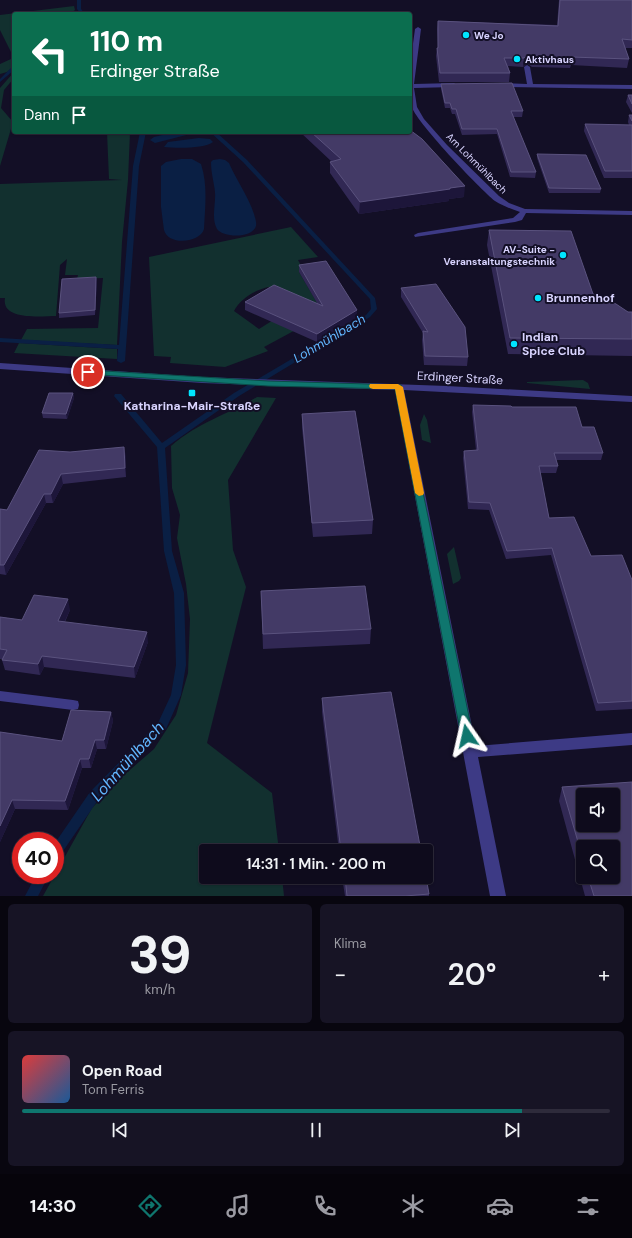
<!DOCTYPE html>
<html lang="de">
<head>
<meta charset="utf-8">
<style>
	:root { --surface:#0e0b1c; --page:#171425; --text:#f1f3f6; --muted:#9b9ba3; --line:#2e2b3b; --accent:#0f766e }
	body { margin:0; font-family:"DM Sans",sans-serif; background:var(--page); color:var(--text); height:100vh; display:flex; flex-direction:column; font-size:15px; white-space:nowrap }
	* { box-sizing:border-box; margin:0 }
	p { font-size:13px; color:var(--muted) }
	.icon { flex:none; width:22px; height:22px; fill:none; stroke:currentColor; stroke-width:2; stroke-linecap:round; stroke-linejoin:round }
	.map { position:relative; height:896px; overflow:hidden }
	.details { display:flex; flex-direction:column; gap:8px; padding:8px; background:#08060f; flex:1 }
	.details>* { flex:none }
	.top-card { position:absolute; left:12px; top:12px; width:400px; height:122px; border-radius:4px; box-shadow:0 1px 3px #0004,0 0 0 1px var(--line); background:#0b6e4f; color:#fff; overflow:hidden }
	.fabs { position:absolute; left:576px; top:788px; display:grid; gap:8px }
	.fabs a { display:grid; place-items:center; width:44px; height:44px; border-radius:4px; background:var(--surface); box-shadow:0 1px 3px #0004,0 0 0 1px var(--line); font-size:20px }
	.speed { position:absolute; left:12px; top:832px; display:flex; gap:8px; font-size:20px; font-weight:700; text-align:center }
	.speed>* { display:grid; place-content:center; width:52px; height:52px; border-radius:50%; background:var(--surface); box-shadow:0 1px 3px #0004,0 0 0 1px var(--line); line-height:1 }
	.speed .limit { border:6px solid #d22; background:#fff; color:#111 }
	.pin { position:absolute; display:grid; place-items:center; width:34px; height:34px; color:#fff; margin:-17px; border:2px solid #fff; border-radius:50%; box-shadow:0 1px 4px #0007 }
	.me { position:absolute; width:44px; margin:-22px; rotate:349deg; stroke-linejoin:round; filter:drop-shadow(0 0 3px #0008) }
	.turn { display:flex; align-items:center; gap:14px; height:84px; padding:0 12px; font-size:18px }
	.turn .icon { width:52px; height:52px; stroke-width:2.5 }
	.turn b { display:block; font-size:28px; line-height:34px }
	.then { display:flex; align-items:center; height:38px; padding:0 12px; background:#0003; gap:8px; font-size:15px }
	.big { font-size:30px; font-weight:600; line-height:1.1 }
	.details .tile { flex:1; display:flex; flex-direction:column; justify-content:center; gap:6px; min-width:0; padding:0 14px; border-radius:6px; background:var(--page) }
	.details .dial { align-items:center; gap:0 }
	.dial b { font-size:52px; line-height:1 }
	.song { display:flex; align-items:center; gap:12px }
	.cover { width:48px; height:48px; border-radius:6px; background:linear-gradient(135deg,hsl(0 70% 55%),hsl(210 70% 35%)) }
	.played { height:4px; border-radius:2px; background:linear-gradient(90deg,var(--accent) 85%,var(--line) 85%) }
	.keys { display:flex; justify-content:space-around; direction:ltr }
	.heat { display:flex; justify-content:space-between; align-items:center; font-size:22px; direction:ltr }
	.details .tiles { flex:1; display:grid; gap:8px; grid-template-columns:1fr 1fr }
	.tile:last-child { grid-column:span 2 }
	.trip { position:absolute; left:199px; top:844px; width:234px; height:40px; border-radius:4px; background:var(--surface); box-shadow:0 1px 3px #0004,0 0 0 1px var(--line); font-weight:600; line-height:40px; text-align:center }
	.dock { display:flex; height:64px; justify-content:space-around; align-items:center; background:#06040b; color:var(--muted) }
	.dock .icon { width:28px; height:28px }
	.dock .active { color:var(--accent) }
	.dock b { font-size:18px; color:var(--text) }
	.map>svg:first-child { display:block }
	.green { fill:#12302f; fill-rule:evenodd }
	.water { fill:#0a1f44 }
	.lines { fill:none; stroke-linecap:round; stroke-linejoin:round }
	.stream { fill:#0a1f44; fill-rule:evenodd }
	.minor { fill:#3d3a85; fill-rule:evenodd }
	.wall { fill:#312854; fill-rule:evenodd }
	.shaded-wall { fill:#1d163a }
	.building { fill:#433a66; stroke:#5a527e; fill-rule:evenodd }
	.route { fill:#0f766e; stroke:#0a4d48 }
	.slow { fill:#f59e0b }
	.poi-dot { fill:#00e5ff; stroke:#130f26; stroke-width:1.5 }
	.labels { text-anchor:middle; stroke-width:4; stroke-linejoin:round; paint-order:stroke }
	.far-poi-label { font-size:10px; font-weight:bold; fill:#d9d4ff; stroke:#130f26; text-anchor:start }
	.far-street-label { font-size:10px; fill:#d9d4ff; stroke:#130f26 }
	.poi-label { font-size:12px; font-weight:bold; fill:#d9d4ff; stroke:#130f26; text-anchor:start }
	.street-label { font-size:12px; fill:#d9d4ff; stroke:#130f26 }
	.water-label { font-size:13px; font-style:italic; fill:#62b6ff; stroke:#130f26 }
	.near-water-label { font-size:16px; font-style:italic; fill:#62b6ff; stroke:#130f26 }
</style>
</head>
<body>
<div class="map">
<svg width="632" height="896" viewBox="0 0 632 896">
	<rect width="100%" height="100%" fill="#130f26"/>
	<path class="green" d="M74,6L75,10L70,14H14V66L7,72L0,74V64L11,59L13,56L0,30V15Z
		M14,72V78L4,90L1,108L13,122L0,166V88Z
		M107,132H130L128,180L122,242L117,345L21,340L27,329L98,328L103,278L77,279L78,275H65L67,259L60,265L56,316C42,316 1,321 5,298H0V184L122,180L109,179Z
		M291,227L318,257L298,260L304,271L299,272L319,306L327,313L264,347L268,351L225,367L170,363L171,357L154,356L149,257ZM268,287L302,302L259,329L234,311C240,299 255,290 268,287Z
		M19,343L117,349V359L14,353Z
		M583,380L588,383L590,389L527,383V382Z
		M257,397L276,398L228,480L233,550L246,587L207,743L272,793L279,851H206V877H282L284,896H43L92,808L124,775L154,749L176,715L188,673L190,619L186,584L177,538L180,515L172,488L171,446C199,422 227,415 257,397Z
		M424,414L427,420L431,443L422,440L420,425Z
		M454,547L461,578L459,581L453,584L447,554Z"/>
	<path class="water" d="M175,132H198L155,143L150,140L154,137Z
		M199,138L210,139L213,142C205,149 175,148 164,147L168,142Z
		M181,159H192L201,164C208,185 205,207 204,229C200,243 168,246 164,230L161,207V166L166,162Z
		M220,159L225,160L229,163C237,182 253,203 256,222C259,238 224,239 217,229C211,218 216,204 215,192C214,182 211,173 211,162L213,160Z"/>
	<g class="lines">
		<path class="stream" d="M77,0H81V9L85,14H81L77,9Z
			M12,67H14V70L0,82V79Z
			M140,132H146L139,166L125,361L121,363L117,361L118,349L0,342V338L119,345L133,166Z
			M210,132H216L247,160L375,298L377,309L370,317L239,396L165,448L172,551L184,593L186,665L181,695L166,729L98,800L59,857L55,858V843L90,792L158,723L171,695L176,665L174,593L164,551L157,447L114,396L115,394H121L162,443L234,393L366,315L371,309L370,299L243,162Z
			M36,875H49L38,896H25Z"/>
		<path class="minor" d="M418,27L421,29L414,84L454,83L457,85L454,87L414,88L417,107L424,119L447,145L499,196L509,203L525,209L632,211V215L526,213L522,220L515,222L415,237L414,235L418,233L513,218L520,212C511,209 503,206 495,201C480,189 414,120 411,105C406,81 412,53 415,29Z
			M527,65L530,67L533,84L632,85V89L500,87L497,85L500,83L527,84L524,67Z
			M0,363L202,377L447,386L632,396V402L404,390L476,746L632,733V745L478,757L506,896H490L395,390L202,383L0,369Z
			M0,691L73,700L78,701L79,705L78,709L73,710L0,701Z"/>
	</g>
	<path class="wall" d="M559,0H632V48H625L629,59L627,68L571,65L570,68L532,67L528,64L523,67L508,66L510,73L509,82H439L436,56L437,48H438L437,29L438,21L557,25Z
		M441,84L523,111L522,117H513L536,172L535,178L510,177L497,134L462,135L455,114H452L450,108H445L441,89Z
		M628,95H632V113L626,102Z
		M629,115L632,121V178H604L584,131L585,124L629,125L628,122Z
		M300,132H410L464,197L449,199V201L359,214L330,173V162L331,161Z
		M537,154L601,189L600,193H549L537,158Z
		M489,230L593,294L628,312H632V356L508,354L487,245Z
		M299,265L357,318L317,342L245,310V302L317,303L299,272Z
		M96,277L97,281L95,315L59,318V313Z
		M401,288L468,357L467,366L424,365L422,340L423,333L401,297Z
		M73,393L74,398L67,419L43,418L42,413Z
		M473,405L512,407L582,427L603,453L601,460H556L558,466L556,473H540L549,518L591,556L632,580V709L596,711L551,555L506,559L489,510L468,509L463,458L464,451L476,450L472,412Z
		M302,414L373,520L372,534L313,537L302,428Z
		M70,452L126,456V477L63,484L53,503H46L6,575L0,574V509L7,510Z
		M261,591L371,629L370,644L263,649Z
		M70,610L65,622L148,642L135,678L44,667L40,675L5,670L2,660V659H0V617L22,620Z
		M322,698L421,851H339L322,712Z
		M111,712L113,721L106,749H97L91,768H82L68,810L15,809L0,842V732L62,741Z
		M562,787L632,896H585L559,801ZM583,847L613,877H583Z
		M342,877H426L429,894V896H345Z"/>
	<path class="shaded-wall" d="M529,55L528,64L523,67L524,58Z
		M465,186L464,197L449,199V201L359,214L360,202Z
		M96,277L97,281L95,315V310Z
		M357,310V318L317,342V334Z
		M73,393L74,398L67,419L66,414Z
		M124,447L126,456V477L125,468Z
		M61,474L63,484L53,503L51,494Z
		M44,494L46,503L6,575L4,565Z
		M68,599L70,610L60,631L58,621Z
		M147,632L148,642L135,678L134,667Z
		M42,656L44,667L40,675L38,664Z
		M111,712L113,721L106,749L104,740Z
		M95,740L97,749L91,768L89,759Z
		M80,759L82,768L68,810L65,801Z
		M12,800L15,809L0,842V826Z"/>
	<path class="building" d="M560,0H632V40L622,39L629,59L571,57L572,60L533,58L529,55L524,58H504L510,73H440L437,48H438V21L558,26Z
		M512,83L523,111H511L536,172H511L497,129H462L456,109H452L450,103H445L441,84Z
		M628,95H632V104Z
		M629,115H632V121Z
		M585,124L632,125V171H605Z
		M410,130L422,139L465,186L450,188V189L360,202L330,162L341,159L311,132H410Z
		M537,154L586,155L601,189L549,188Z
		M489,230L571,231L593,294L616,304L628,312H632V339L510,338Z
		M326,261L357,310L317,334L245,302L274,285L323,306L299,265Z
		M96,277L95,310L59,313L62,279Z
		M436,284L465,327L468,357L425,356L423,331L428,332L401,288Z
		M49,393H73L66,414L42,413Z
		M473,405L511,406L512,407H576L582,427H594L603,453H554L558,466H539L549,518L574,517L591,556L622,555L632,580V701L598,703L552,548L507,551L490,503L469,502L464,451L478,450Z
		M355,411L373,520L312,523L302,414Z
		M124,447L125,468L61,474L51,494H44L4,565H0V509L7,510L39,450L70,452Z
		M365,586L371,629L263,634L261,591Z
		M34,595L68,599L58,621L147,632L134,667L42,656L38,664L2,660L7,650L0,649V617L22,620Z
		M391,692L421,851H341L322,698Z
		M71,710L111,712L104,740H95L89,759H80L65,801L12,800L0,826V732L62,741Z
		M632,782V896H594L588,877H613V847H583V859L562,787ZM583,795H613V825H583Z
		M345,877H426L429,894L405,896H347Z"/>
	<path class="route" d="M88,370L268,381L401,385L473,736L471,740L467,742L463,740L461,736L395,389L268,386L85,374L83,372L85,371Z"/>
	<path class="slow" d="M370,384H398L403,387L424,493L423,495L419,496L415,493L395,389H373L370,388L369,386Z"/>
	<g class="poi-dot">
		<circle cx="466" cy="35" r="4"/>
		<circle cx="517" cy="59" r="4"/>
		<circle cx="563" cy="255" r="4"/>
		<circle cx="538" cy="298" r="4"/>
		<circle cx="514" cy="344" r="4"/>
		<rect x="188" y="389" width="8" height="8" rx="2"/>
	</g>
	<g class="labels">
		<g class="far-poi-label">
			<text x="474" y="39">We Jo</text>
			<text x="525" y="63">Aktivhaus</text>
			<text x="555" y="253" text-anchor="end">AV-Suite -<tspan x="555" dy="12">Veranstaltungstechnik</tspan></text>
		</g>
		<g class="far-street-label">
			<text transform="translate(477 163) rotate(45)" y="4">Am Lohmühlbach</text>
		</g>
		<g class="poi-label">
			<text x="546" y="302">Brunnenhof</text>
			<text x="522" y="341">Indian<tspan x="522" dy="14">Spice Club</tspan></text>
			<text x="192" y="410" text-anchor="middle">Katharina-Mair-Straße</text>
		</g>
		<g class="street-label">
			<text transform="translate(460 378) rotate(3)" y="4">Erdinger Straße</text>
		</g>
		<g class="water-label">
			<text transform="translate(329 338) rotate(-31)" y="5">Lohmühlbach</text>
		</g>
		<g class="near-water-label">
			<text transform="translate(127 761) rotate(-48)" y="6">Lohmühlbach</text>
		</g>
	</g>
</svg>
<div class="fabs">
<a><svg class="icon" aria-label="sound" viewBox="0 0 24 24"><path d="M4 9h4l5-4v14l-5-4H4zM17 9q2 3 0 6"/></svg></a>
<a><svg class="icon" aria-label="search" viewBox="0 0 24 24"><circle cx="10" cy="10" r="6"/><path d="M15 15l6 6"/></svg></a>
</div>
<div class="speed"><div class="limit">40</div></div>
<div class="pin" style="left:88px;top:372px;background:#d93025"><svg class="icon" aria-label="arrive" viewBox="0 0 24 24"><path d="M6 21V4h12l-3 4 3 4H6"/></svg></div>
<svg class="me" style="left:467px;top:736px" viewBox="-20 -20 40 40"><path d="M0-17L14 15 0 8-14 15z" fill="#0f766e" stroke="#fff" stroke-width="4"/></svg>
<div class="trip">14:31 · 1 Min. · 200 m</div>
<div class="top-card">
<div class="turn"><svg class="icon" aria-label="left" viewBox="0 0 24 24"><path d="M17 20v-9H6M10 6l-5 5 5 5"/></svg><div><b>110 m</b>Erdinger Straße</div></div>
<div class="then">Dann<svg class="icon" aria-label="arrive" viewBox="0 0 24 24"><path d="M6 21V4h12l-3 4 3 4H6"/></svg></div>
</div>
</div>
<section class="details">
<div class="tiles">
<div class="tile dial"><b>39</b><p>km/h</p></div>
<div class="tile"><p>Klima</p>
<div class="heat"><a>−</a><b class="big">20°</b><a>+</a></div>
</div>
<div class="tile">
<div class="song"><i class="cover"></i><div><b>Open Road</b><p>Tom Ferris</p></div></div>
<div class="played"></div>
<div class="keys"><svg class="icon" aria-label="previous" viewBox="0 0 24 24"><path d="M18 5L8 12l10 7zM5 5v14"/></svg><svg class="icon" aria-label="pause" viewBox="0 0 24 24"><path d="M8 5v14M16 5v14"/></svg><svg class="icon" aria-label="next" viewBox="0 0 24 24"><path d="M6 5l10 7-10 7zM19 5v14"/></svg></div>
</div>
</div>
</section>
<nav class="dock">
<b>14:30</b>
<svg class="icon active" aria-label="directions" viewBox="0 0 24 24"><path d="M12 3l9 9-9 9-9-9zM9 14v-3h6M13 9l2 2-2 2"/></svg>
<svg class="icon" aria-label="music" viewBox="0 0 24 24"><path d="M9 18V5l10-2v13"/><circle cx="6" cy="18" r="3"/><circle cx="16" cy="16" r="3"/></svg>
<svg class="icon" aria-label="phone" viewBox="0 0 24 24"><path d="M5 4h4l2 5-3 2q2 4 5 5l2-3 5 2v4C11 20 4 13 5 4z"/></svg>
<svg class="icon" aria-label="climate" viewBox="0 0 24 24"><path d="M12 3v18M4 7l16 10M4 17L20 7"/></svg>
<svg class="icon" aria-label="car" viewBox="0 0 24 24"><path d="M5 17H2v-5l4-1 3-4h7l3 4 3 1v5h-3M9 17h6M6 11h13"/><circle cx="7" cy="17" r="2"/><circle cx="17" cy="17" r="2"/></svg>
<svg class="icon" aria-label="filters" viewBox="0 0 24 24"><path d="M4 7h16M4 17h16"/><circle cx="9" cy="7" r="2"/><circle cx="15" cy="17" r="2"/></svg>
</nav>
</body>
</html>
